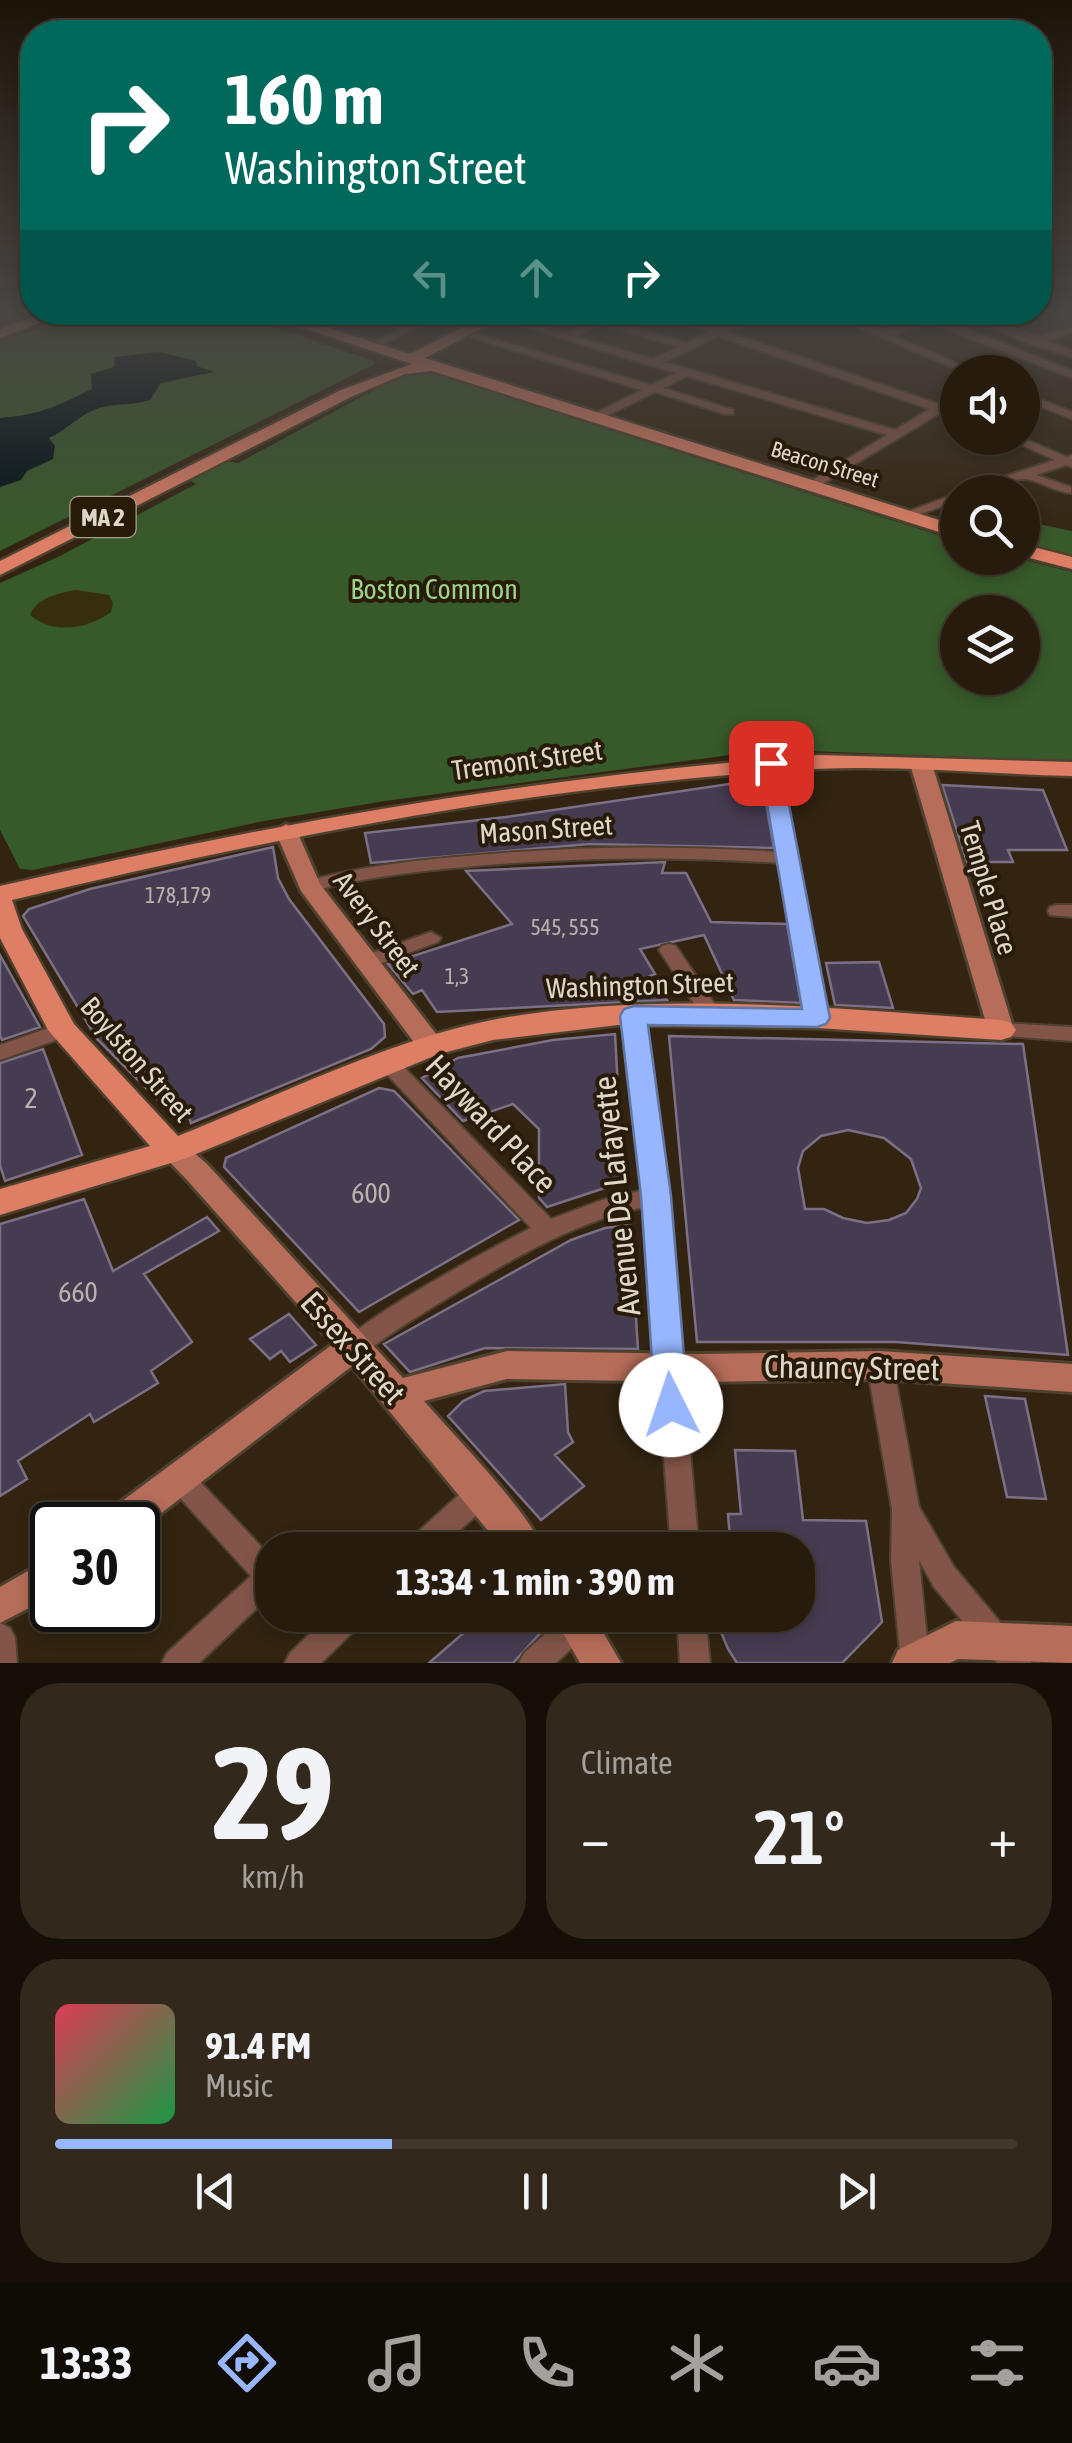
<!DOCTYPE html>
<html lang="en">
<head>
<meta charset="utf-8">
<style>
	:root { --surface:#261b0d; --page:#32281b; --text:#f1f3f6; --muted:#a4a19d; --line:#42392e; --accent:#97b6fd }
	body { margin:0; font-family:"Asap Condensed",sans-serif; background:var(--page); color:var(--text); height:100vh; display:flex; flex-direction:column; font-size:38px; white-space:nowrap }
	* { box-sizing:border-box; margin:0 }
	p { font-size:32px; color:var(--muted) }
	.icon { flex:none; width:55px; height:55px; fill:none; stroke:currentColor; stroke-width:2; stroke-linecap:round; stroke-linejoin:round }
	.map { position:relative; height:1663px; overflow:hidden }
	.panel { display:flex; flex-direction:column; gap:20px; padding:20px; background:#150f07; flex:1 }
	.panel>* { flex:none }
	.hud { position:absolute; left:20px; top:20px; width:1032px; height:305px; border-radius:40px; box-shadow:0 5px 15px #0003,0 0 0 2px var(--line); background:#00695c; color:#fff; overflow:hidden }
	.fabs { position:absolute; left:940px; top:355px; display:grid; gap:20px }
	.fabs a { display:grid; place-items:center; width:100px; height:100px; border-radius:50%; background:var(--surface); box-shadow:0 5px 15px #0003,0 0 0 2px var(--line); font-size:50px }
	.speed { position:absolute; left:30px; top:1502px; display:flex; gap:20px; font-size:50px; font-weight:700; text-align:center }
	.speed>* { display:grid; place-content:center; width:130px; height:130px; border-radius:50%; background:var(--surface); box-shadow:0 5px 15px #0003,0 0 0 2px var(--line); line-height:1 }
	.speed .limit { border:5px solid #111; border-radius:15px; background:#fff; color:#111 }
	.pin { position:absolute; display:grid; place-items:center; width:85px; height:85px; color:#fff; margin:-42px; border-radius:20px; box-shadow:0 5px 15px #0006 }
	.me { position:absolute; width:110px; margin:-55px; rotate:356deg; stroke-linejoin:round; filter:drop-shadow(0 0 8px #0008) }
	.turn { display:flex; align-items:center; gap:35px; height:210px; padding:0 40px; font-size:45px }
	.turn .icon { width:130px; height:130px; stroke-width:2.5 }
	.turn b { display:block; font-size:70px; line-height:85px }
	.lanes { display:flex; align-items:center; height:95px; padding:0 40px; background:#0003; justify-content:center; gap:50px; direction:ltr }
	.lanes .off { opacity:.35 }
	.big { font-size:75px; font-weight:700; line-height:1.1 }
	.panel .card { flex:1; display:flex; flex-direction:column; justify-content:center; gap:15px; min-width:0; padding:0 35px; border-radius:40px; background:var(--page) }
	.panel .dial { align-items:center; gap:0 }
	.dial b { font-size:130px; line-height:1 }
	.song { display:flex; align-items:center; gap:30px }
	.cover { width:120px; height:120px; border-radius:15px; background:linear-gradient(135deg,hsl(350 70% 55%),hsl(140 70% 35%)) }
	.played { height:10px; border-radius:5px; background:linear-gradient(90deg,var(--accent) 35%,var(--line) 35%) }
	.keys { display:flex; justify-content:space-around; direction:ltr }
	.heat { display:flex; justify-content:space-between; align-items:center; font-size:55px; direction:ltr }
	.panel .tiles { flex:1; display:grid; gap:20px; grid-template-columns:1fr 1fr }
	.card:last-child { grid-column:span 2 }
	.trip { position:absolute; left:255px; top:1532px; width:560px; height:100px; border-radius:40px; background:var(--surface); box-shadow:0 5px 15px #0003,0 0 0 2px var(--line); font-weight:700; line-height:100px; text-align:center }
	.tabs { display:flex; height:160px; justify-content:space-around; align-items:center; background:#0f0b05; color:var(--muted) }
	.tabs .icon { width:70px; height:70px }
	.tabs .on { color:var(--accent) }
	.tabs b { font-size:45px; color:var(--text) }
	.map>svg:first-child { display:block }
	.green { fill:#375a2a; fill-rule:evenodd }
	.sand { fill:#362e0d }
	.water { fill:#001116 }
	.building { fill:#463c51; stroke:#7c7087; stroke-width:2.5; fill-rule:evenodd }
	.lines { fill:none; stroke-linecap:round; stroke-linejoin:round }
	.street-casing { stroke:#4e412f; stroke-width:4 }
	.secondary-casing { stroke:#4e412f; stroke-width:6 }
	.primary-casing { stroke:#4e412f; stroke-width:5 }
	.street { fill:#835548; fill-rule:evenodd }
	.secondary { fill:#b66d59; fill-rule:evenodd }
	.primary { fill:#de7f65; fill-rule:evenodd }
	.route { fill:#97b6fd; stroke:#6276a4; stroke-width:2.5 }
	.labels { text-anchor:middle; stroke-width:8; stroke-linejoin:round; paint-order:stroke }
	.far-street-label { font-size:22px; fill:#e0d7cb; stroke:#281b07 }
	.number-label { font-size:22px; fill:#bab0ac }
	.shield { fill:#281b07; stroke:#a99f90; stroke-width:2.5 }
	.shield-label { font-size:25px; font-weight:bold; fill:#e0d7cb }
	.park-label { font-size:28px; fill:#9dd48a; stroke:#281b07 }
	.street-label { font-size:28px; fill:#e0d7cb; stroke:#281b07 }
	.near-number-label { font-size:28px; fill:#bab0ac }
	.near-street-label { font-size:32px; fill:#e0d7cb; stroke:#281b07 }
</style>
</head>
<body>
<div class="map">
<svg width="1072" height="1663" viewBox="0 0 1072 1663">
	<rect width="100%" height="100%" fill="#322411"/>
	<path class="green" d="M227,312L374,361L375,364L0,551V342L81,313Z
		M429,372L957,541L958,558H1017L1072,572V761L781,750L738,754L385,801L264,821L33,870L20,869L0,830V583L58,557L196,484L189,480C204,471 220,458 238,463L404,374ZM958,612H1022V678H958Z
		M1039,524L1072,531V555L1023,542V533Z"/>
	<path class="sand" d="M76,590L109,595L113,603L111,612C88,629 53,635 30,615C36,598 59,593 76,590Z"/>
	<path class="water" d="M159,352L196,361L197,366L214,372L161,383L150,400C133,406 116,403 99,408C78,415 67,430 49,438L55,446L53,459L27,471L21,480L0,487V418C40,415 57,406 92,389L91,374L114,367L115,357Z"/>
	<path class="building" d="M756,780L762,782L774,848L590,844L371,863L365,833L506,817Z
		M942,785L1043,790L1067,850H1008L1013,862H967Z
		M273,847L278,878L289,899L384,1024L385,1037L371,1049L191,1123L189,1117L179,1121L97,1039L23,916L29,909L90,889Z
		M665,862L662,873H686L711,922L787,924L801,1003L734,1000L704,935L640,949L655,974L650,976L667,1000L437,1012L422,990L413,994L388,964L512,924L466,871Z
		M0,955L40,1027L2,1040L0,1035Z
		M879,962L893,1008L835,1005L826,963Z
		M615,1034L623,1182L547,1207L539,1198V1129L513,1104L463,1121L422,1078L458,1058L553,1040Z
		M669,1036L1023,1044L1068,1355L896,1342H697ZM848,1130L884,1138L911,1159L921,1188L917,1199L906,1213L889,1220L867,1223L843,1218L824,1209H805L798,1168L803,1151L821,1136Z
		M43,1049L82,1155L5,1181L0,1165V1063Z
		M379,1088L394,1091L519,1220L359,1312L224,1167L226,1158Z
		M84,1199L113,1271L207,1217L219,1231L144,1274L192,1342L151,1371L158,1383L94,1422L90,1414L18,1461L27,1479L0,1496V1224Z
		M630,1225L638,1349L485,1348L410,1372L384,1344L571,1240L605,1228Z
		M289,1314L316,1345L290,1362L281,1351L270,1359L250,1339Z
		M565,1384L568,1432L573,1442L555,1455L584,1486L541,1520L448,1416L463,1401L484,1391Z
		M985,1396L1025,1399L1046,1499L1007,1497Z
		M735,1450L795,1451L803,1520L866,1521L882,1622L842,1663H737L728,1649L721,1632L720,1615H798V1550H731L728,1514H741Z
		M484,1615H535L544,1629L513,1663H429Z"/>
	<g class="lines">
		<defs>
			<path id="street" d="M353,312H370L409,325L435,312H449L374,349L370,348V344L400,329Z
				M476,312H494L566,334L607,312H621L608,320L687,343L708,332L654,312C669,312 680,319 690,319C699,319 713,312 726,312L701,323L717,328L759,312H775L727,332L944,406L958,411V418L940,413L812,490L806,486L808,483L887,435L687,376L663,388L733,410V414H725L655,392L598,420H590V416L642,390L461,334V330L651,385L676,373ZM600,324L679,347L653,359L576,337ZM718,336L930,409L895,430L664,362Z
				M822,312H837L883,331L921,320L905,312L938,317L1072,371V378L930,323L892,335L976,372H963Z
				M955,312H971L1038,337L1072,327V333L1047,341L1072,350V357L1030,344Z
				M1022,392L1072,412V419L1022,399Z
				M1007,438H1022L1067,457L1072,455V467L1066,465L1036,475L1071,487V493C1055,493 1039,479 1023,479C1006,479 988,492 965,492L967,489L1055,460Z
				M958,493V501L905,519L899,515Z
				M1022,504L1037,511L1031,515L1022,512Z
				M771,758L779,763L827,1018L824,1023H810L807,1018L780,863C678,856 577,857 475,866C419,871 364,877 309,892L300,886L303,882C360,866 418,860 478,855C578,846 678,845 778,852L763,763Z
				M1057,905H1072V917L1050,915L1048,911L1050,907Z
				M431,932L441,938L438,942L368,968L361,967L358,962L361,957Z
				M669,944L676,946L720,1012L723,1017L720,1022H706L659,950L662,946Z
				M634,1008L641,1010L644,1015L667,1196L699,1550H671L645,1207C578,1221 519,1255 461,1290C428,1310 394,1330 363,1354L354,1357L345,1354L342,1346C353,1322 499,1244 531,1228L381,1068L378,1063L381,1058H395L551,1219L602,1200L644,1190L624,1015L627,1010Z
				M63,1023L70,1025L73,1030L70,1035L0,1060V1045Z
				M1001,1023L1072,1027V1041L994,1035L991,1030L994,1025Z
				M880,1354L889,1357L893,1365L919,1507L954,1567L1026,1653L1031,1663H997L934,1587L919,1560L929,1659L927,1663H901L891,1561L892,1509L867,1365L871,1357Z
				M180,1467L189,1470L272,1558V1594L199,1663H162L167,1653L251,1576L171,1488L167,1479L171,1470Z
				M482,1480L492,1483L495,1492L492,1501L438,1550H404L408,1541L472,1483Z
				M329,1615H364L360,1625L321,1663H285L290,1653Z
				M566,1615H588L591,1624L587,1634L556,1663H519L524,1653Z
				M677,1615H705L710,1663H680Z
				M0,1623L10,1628L15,1638L17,1663H0Z"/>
			<path id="secondary" d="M921,758L932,764L1014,1030L1010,1036H992L988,1030L910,764Z
				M286,824L297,831L320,884L440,1039L444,1046L440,1053H422L301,891L275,831Z
				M173,1140L183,1143L207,1164L403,1378L507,1351L701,1354L880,1351L1072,1364V1392L880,1379L701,1382L507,1379L424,1401C457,1439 525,1507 544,1550H504L352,1366L138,1531V1525H100L106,1513L333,1344L187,1180L159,1151L163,1143Z
				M52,1557V1596L0,1623V1587Z
				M553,1615H593L621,1663H580Z
				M956,1621L1072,1626V1663L958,1659L950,1663H892L898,1650Z"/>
			<path id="primary" d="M45,312H67L0,338V329Z
				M256,312H279L410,354L493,312H512L425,358L958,526V538L432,371L405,374L353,396L0,575V561L341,390L412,364Z
				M1022,544L1072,557V569L1022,556Z
				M818,755L1072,762V776C987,774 899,765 814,769C544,784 274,837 12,900L22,929L74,1024L178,1136C278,1096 386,1041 492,1020C653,989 838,1009 1001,1020L1011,1023L1016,1030L1011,1037L1001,1040L817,1028L618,1025L493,1040L439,1054L184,1159L0,1215V1189L150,1146L48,1030L0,938V886C270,823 542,776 818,755Z"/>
		</defs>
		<use href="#street" class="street-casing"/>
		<use href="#secondary" class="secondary-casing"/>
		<use href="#primary" class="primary-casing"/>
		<use href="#street" class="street"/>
		<use href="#secondary" class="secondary"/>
		<use href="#primary" class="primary"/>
	</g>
	<linearGradient id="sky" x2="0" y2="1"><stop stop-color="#1c1409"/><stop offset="0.57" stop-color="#494543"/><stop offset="1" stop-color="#494543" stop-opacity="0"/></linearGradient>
	<rect width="1072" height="544" fill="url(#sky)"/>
	<path class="route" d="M771,757L781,763L830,1018L826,1024L817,1027L648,1025L671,1196L688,1405L683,1416L671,1420L659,1416L655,1405L641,1196L620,1016L624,1009L634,1006L802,1009L760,763Z"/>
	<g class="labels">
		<g class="far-street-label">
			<text transform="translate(825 464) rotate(17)" y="8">Beacon Street</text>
		</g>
		<g class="number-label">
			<text x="178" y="903">178,179</text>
			<text x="565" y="935">545, 555</text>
			<text x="457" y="984">1,3</text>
		</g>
		<rect class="shield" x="70.5" y="497" width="65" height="40" rx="8"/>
		<g class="shield-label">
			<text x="103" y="526">MA 2</text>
		</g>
		<g class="park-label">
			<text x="434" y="599">Boston Common</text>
		</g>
		<g class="street-label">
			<text transform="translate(527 760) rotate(-8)" y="10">Tremont Street</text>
			<text transform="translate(546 829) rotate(-4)" y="10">Mason Street</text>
			<text transform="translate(989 888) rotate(73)" y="10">Temple Place</text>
			<text transform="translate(377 924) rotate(53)" y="10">Avery Street</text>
			<text transform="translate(640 985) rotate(-2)" y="10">Washington Street</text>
			<text transform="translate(137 1059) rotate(49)" y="10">Boylston Street</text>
		</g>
		<g class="near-number-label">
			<text x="31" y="1108">2</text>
			<text x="371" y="1203">600</text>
			<text x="78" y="1302">660</text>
		</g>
		<g class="near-street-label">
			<text transform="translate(491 1124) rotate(47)" y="11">Hayward Place</text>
			<text transform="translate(617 1196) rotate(-96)" y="11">Avenue De Lafayette</text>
			<text transform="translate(353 1348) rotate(48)" y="11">Essex Street</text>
			<text transform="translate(852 1368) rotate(1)" y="11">Chauncy Street</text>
		</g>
	</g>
</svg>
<div class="fabs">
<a><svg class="icon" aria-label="sound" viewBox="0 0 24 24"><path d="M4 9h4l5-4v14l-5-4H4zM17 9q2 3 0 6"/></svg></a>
<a><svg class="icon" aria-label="search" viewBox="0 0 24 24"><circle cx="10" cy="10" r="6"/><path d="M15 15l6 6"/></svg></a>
<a><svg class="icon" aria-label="layers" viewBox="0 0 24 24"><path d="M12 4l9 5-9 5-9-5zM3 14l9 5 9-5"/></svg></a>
</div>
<div class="speed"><div class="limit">30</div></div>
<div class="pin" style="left:771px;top:763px;background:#d93025"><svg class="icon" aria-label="arrive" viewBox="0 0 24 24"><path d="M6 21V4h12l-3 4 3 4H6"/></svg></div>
<svg class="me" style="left:671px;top:1405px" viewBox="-20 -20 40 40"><circle r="19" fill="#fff"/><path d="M0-13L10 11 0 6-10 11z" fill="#97b6fd"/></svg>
<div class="trip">13:34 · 1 min · 390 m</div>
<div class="hud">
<div class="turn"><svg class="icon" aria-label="right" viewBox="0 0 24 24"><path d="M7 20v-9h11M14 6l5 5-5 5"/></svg><div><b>160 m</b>Washington Street</div></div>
<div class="lanes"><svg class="icon off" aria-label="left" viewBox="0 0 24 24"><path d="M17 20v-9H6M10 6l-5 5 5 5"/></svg><svg class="icon off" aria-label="ahead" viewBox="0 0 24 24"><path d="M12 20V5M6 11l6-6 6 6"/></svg><svg class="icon" aria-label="right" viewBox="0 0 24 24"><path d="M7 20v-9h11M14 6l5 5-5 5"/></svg></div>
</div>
</div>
<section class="panel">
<div class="tiles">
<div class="card dial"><b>29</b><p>km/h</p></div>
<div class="card"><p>Climate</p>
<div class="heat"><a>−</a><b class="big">21°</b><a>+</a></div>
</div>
<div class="card">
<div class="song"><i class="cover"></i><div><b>91.4 FM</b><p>Music</p></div></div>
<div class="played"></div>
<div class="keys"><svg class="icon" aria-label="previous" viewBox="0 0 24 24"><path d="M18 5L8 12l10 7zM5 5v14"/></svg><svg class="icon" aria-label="pause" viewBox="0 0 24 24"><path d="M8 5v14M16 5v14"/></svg><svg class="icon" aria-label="next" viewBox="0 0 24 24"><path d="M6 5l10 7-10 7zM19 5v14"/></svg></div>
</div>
</div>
</section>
<nav class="tabs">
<b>13:33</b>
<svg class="icon on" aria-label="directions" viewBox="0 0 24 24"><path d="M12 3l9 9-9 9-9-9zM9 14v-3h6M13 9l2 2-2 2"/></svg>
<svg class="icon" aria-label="music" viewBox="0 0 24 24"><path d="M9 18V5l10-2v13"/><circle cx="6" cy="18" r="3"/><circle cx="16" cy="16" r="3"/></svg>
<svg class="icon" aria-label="phone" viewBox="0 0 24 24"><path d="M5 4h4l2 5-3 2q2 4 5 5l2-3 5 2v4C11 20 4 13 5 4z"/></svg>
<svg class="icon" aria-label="climate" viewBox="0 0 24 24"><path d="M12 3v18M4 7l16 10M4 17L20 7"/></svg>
<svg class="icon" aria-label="car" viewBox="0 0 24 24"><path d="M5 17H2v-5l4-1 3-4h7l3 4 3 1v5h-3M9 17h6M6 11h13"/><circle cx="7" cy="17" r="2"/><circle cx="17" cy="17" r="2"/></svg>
<svg class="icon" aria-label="filters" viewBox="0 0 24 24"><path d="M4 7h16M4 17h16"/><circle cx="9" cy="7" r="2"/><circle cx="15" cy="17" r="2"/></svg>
</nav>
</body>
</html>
